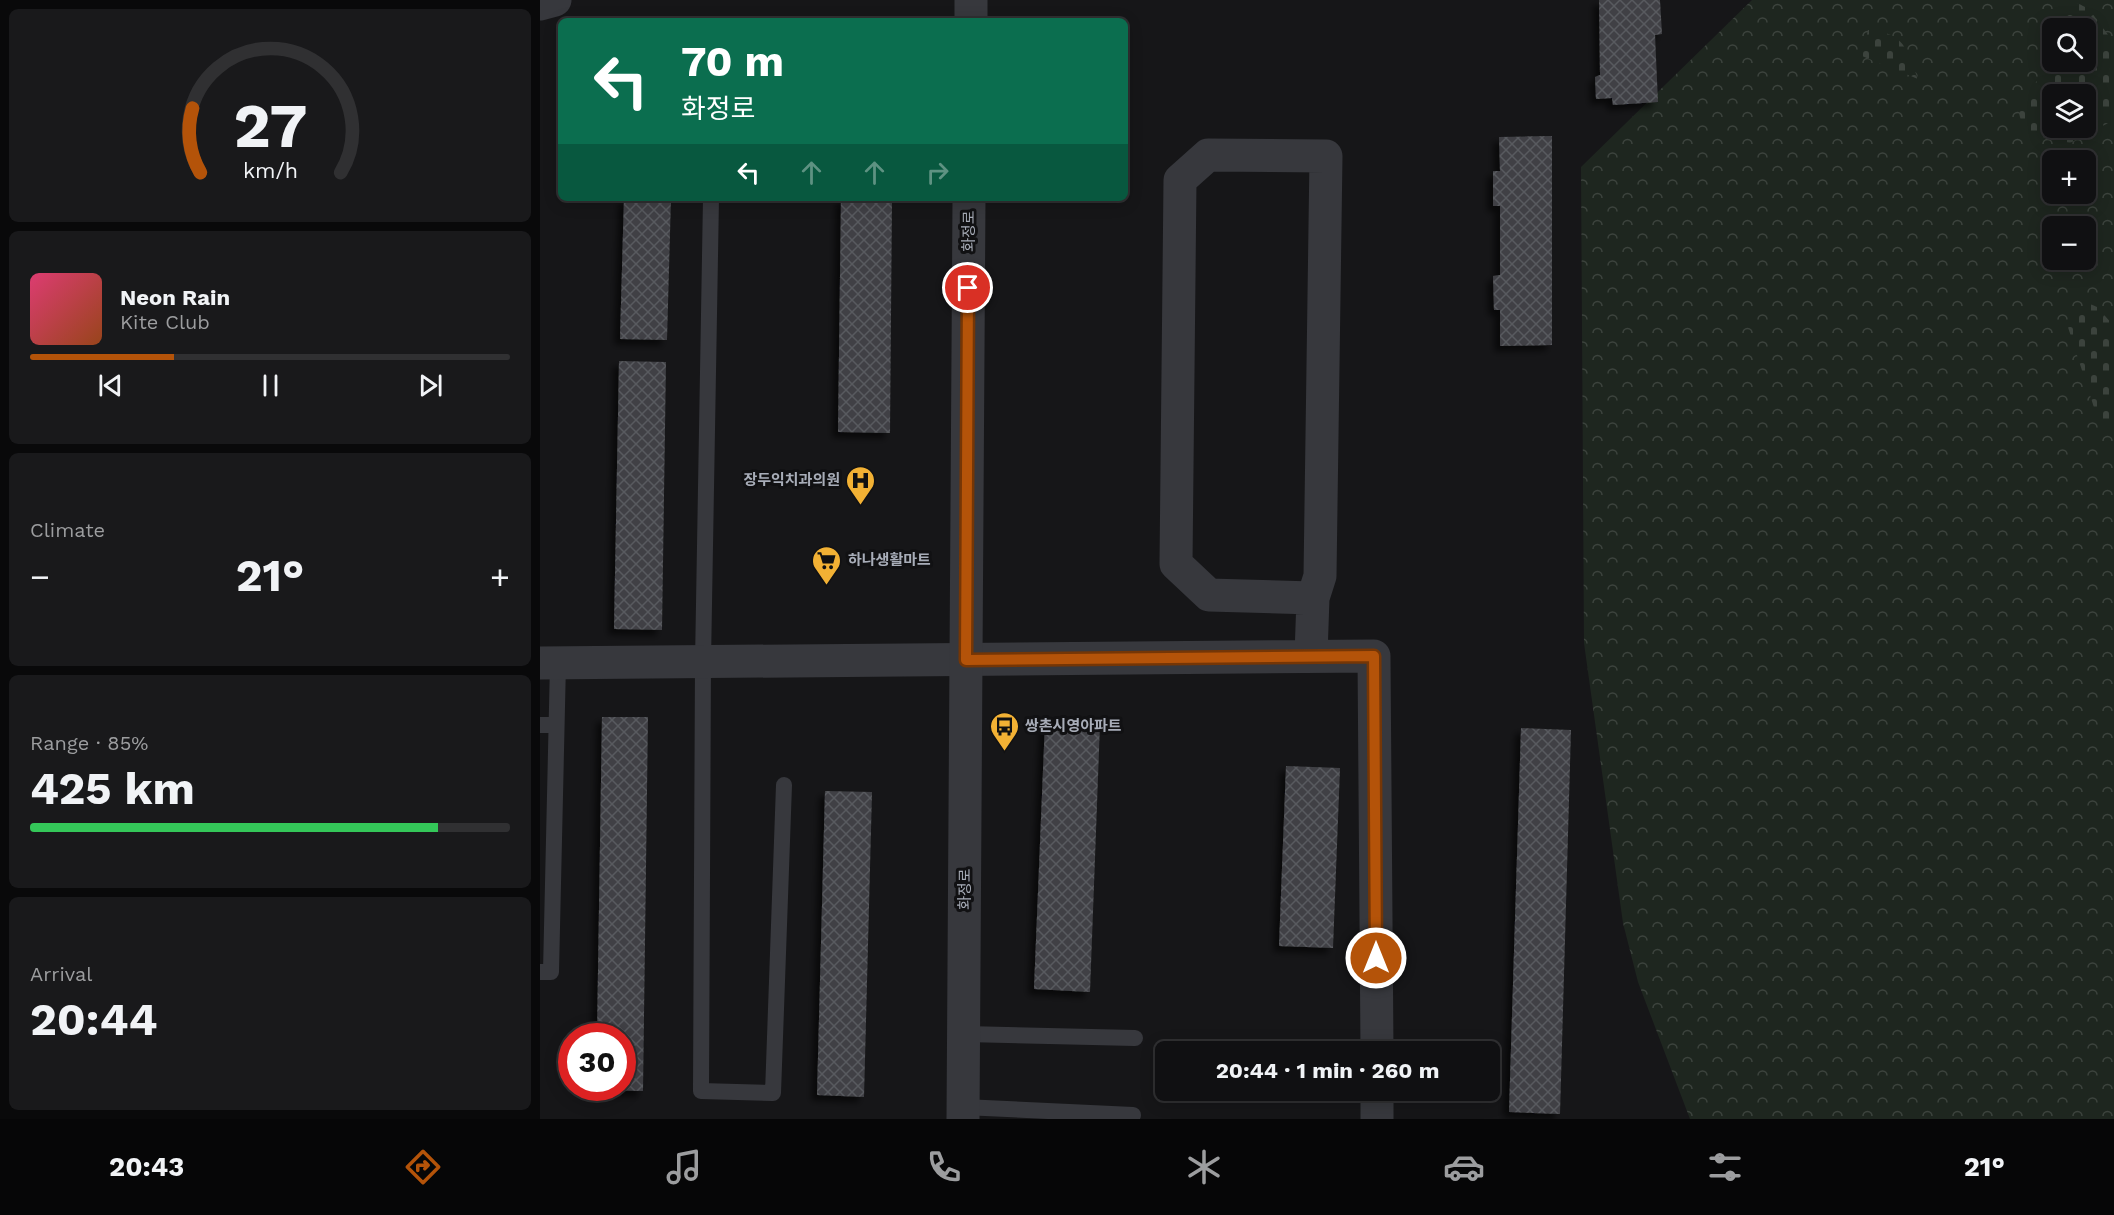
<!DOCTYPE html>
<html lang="en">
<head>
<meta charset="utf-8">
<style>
	:root { --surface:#101012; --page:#19191b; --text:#f1f3f6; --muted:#9c9d9f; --line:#303032; --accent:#b45309 }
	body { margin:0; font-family:"Work Sans","Noto Sans KR",sans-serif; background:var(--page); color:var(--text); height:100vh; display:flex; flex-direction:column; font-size:22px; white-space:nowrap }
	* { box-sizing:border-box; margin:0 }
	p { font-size:20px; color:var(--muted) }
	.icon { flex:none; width:33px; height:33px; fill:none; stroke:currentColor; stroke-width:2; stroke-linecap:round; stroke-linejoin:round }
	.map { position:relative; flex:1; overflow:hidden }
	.drawer { display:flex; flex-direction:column; gap:9px; padding:9px; background:#09090a; width:540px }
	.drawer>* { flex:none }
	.top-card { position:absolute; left:18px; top:18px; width:570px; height:183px; border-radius:9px; box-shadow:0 3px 15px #0003,0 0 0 2px var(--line); background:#0b6e4f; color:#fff; overflow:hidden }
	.fabs { position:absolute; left:1502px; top:18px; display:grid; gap:12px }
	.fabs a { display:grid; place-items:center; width:54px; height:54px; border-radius:9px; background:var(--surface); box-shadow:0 3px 15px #0003,0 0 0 2px var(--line); font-size:30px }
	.speed { position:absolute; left:18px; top:1023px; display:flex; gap:12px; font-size:30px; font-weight:700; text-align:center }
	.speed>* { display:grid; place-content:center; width:78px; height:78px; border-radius:50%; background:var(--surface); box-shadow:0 3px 15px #0003,0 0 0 2px var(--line); line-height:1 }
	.speed .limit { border:9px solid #d22; background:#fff; color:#111 }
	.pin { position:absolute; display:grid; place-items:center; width:51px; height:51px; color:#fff; margin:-26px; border:3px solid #fff; border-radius:50%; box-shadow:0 2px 6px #0007 }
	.me { position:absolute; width:66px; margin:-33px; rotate:0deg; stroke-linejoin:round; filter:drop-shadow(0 0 4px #0008) }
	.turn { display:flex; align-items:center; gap:21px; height:126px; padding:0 24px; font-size:27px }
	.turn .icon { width:78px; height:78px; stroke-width:2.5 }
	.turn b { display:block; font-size:42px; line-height:51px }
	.lanes { display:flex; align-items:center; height:57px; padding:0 24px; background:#0003; justify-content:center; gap:30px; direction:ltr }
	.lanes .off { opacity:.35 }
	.big { font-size:45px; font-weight:700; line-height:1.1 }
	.drawer .tile { flex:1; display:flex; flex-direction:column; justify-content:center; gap:9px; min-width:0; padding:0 21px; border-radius:9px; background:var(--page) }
	.drawer .dial { align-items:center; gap:0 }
	.dial svg { height:156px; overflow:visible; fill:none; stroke:var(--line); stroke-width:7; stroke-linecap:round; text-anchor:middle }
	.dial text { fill:var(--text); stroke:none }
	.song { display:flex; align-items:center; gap:18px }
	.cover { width:72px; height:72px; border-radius:9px; background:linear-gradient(135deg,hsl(340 70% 55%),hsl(20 70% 35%)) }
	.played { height:6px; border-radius:3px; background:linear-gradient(90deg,var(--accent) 30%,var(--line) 30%) }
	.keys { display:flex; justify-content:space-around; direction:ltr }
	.heat { display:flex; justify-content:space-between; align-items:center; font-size:33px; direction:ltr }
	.charge { height:9px; border-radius:4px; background:linear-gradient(90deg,#34c759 85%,var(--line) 0) }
	.trip { position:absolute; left:615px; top:1041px; width:345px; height:60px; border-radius:9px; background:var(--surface); box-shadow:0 3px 15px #0003,0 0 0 2px var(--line); font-weight:700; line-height:60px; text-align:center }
	.dock { display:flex; height:96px; justify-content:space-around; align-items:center; background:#060607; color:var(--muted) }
	.dock .icon { width:42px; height:42px }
	.dock .current { color:var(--accent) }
	.dock b { font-size:27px; color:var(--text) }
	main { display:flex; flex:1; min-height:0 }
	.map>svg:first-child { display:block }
	.forest { fill:url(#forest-crowns); fill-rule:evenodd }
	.cemetery { fill:url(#cemetery-stones); fill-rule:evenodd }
	.building { fill:url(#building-cross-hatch); filter:url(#shadow) }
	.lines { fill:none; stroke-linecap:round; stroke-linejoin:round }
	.service { stroke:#37383d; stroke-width:16 }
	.minor { stroke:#37383d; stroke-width:33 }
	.tertiary { stroke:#37383d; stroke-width:33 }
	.route-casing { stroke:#753606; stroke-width:15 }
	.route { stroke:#b45309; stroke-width:10 }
	.labels { text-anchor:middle; stroke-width:6; stroke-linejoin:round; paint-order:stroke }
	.street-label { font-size:15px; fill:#a8adb8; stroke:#111113 }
	.poi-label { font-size:15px; font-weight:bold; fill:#a8adb8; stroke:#111113; text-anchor:start }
</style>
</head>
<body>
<main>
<section class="drawer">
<div class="tile dial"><svg viewBox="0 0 100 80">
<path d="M14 69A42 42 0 1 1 86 69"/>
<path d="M14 69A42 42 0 0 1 10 36" stroke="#b45309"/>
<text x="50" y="56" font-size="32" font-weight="700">27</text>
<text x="50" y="72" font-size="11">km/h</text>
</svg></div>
<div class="tile">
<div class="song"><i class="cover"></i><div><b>Neon Rain</b><p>Kite Club</p></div></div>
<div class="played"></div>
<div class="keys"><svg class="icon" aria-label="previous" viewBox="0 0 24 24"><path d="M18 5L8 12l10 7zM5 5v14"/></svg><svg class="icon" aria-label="pause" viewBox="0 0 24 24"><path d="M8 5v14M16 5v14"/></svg><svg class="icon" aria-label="next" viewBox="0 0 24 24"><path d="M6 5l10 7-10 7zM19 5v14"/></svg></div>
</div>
<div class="tile"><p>Climate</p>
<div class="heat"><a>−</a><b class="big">21°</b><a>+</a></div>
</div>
<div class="tile"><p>Range · 85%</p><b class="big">425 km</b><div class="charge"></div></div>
<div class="tile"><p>Arrival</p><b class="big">20:44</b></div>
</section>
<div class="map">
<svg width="1574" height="1119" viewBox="0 0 1574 1119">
	<defs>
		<pattern id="forest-crowns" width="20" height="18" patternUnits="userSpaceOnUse" patternTransform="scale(1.5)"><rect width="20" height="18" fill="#1e261f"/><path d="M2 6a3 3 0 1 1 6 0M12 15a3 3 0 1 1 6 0" fill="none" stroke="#3c433d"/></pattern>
		<pattern id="cemetery-stones" width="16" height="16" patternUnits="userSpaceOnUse" patternTransform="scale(1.5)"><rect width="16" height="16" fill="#1e261f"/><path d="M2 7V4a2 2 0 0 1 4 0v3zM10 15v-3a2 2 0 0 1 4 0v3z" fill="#3c433d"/></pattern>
		<pattern id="building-cross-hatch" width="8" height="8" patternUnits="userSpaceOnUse" patternTransform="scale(1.5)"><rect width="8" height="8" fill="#404145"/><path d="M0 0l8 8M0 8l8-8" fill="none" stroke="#595a5e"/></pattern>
		<filter id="shadow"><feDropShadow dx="-5.5" dy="5.5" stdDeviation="3" flood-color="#0009"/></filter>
	</defs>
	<rect width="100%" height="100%" fill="#161618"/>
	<path class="forest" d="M1212,0H1574V1119H1150L1098,982L1083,923L1044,643L1041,167ZM1512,28H1545V62H1512ZM1512,94H1545V128H1512ZM1512,160H1545V194H1512ZM1512,226H1545V260H1512Z"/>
	<path class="cemetery" d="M1531,0L1549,9L1574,43V120L1530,143L1484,133L1479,113L1487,94L1503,73L1512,49V62H1545V28H1520ZM1512,94H1545V128H1512Z
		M1328,30C1365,33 1366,48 1378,79L1322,56Z
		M1548,303L1557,307L1574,326V422L1559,423L1526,321Z"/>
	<path class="building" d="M1059,0H1120L1122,34L1115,35L1118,102L1073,105L1072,98L1056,99L1055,77L1060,75Z
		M1012,136V345L960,346V310H954L953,276L960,275V206H953V171H960L959,137Z
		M84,198H131L127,340L80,339Z
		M301,198H352L350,433L298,432Z
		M79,361L126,362L122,630L74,629Z
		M62,717H108L103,1091L56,1090V1088H82V1036H57Z
		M505,722L560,724L550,992L494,989Z
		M981,728L1031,730L1020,1114L969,1112Z
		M746,766L800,768L793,948L739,946Z
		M285,791L332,792L324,1097L277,1095Z"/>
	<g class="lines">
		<path class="service" d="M171,198L163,662L161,1091L233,1093L244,785
			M0,725H16
			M0,972H11L18,663
			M425,1034L595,1038
			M423,1107L593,1115"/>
		<path class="minor" d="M0,4L15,0
			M771,655L773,598L780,576L786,156L668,155L640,180L636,564L669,595L773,598
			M0,663L834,656L837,1052
			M837,1090V1119"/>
		<path class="tertiary" d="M431,21V0
			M423,1119L429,198"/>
	</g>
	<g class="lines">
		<defs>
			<path id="route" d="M428,288L426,660L834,656L836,958"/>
		</defs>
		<use href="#route" class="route-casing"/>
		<use href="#route" class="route"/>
	</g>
	<defs>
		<symbol id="hospital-pin" viewBox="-11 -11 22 30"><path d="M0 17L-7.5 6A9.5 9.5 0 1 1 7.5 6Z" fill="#f2b134" stroke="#111113"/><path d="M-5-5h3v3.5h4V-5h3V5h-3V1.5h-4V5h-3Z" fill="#111"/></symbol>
		<symbol id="supermarket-pin" viewBox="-11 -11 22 30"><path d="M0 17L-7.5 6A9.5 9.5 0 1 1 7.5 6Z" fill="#f2b134" stroke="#111113"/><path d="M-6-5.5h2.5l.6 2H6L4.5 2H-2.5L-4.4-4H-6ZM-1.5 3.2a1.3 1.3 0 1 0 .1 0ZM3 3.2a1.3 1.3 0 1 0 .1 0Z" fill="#111"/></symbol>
		<symbol id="bus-pin" viewBox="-11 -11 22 30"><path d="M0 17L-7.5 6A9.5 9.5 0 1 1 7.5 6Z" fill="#f2b134" stroke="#111113"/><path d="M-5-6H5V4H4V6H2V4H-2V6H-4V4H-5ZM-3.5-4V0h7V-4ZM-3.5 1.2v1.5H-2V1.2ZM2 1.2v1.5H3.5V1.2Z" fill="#111"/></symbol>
	</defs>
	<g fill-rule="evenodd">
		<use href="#hospital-pin" x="304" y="464" width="33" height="45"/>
		<use href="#supermarket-pin" x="270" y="544" width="33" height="45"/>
		<use href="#bus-pin" x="448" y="710" width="33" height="45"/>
	</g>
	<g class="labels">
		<g class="street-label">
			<text transform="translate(429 231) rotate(-90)" y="5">화정로</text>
			<text transform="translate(425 889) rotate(-90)" y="5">화정로</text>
		</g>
		<g class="poi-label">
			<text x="300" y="485" text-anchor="end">장두익치과의원</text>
			<text x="308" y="565">하나생활마트</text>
			<text x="485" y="731">쌍촌시영아파트</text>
		</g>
	</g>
</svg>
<div class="fabs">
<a><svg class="icon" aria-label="search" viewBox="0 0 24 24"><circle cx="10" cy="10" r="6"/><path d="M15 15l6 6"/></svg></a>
<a><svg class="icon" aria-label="layers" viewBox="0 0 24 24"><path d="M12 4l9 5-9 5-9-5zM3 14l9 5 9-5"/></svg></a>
<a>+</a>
<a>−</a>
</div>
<div class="speed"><div class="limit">30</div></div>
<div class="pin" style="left:428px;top:288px;background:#d93025"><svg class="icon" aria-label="arrive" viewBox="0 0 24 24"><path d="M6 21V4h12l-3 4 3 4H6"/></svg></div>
<svg class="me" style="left:836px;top:958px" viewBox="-20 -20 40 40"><circle r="17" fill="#b45309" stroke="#fff" stroke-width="3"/><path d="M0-11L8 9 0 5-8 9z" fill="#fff"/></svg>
<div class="trip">20:44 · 1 min · 260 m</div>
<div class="top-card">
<div class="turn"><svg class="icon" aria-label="left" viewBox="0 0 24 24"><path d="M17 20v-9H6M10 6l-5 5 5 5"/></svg><div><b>70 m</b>화정로</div></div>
<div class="lanes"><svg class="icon" aria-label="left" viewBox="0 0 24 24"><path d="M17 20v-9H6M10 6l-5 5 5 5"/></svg><svg class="icon off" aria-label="ahead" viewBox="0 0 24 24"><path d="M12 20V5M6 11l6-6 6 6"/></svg><svg class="icon off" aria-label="ahead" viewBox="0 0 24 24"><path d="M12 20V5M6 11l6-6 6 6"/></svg><svg class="icon off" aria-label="right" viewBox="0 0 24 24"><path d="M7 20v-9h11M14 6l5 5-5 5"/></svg></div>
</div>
</div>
</main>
<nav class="dock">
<b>20:43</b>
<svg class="icon current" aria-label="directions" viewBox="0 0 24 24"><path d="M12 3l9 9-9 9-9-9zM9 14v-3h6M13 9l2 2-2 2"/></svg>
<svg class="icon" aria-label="music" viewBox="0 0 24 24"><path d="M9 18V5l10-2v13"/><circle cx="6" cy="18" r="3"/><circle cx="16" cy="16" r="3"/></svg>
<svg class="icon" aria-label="phone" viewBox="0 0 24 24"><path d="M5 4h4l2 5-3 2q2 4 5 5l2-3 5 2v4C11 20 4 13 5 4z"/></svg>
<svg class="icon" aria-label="climate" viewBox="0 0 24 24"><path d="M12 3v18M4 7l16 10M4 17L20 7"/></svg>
<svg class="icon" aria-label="car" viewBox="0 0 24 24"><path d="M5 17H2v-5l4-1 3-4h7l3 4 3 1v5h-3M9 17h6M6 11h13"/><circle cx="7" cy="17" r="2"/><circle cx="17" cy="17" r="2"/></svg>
<svg class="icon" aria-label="filters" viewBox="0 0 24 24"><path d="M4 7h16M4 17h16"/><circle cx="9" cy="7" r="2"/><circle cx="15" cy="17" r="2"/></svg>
<b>21°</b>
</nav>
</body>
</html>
